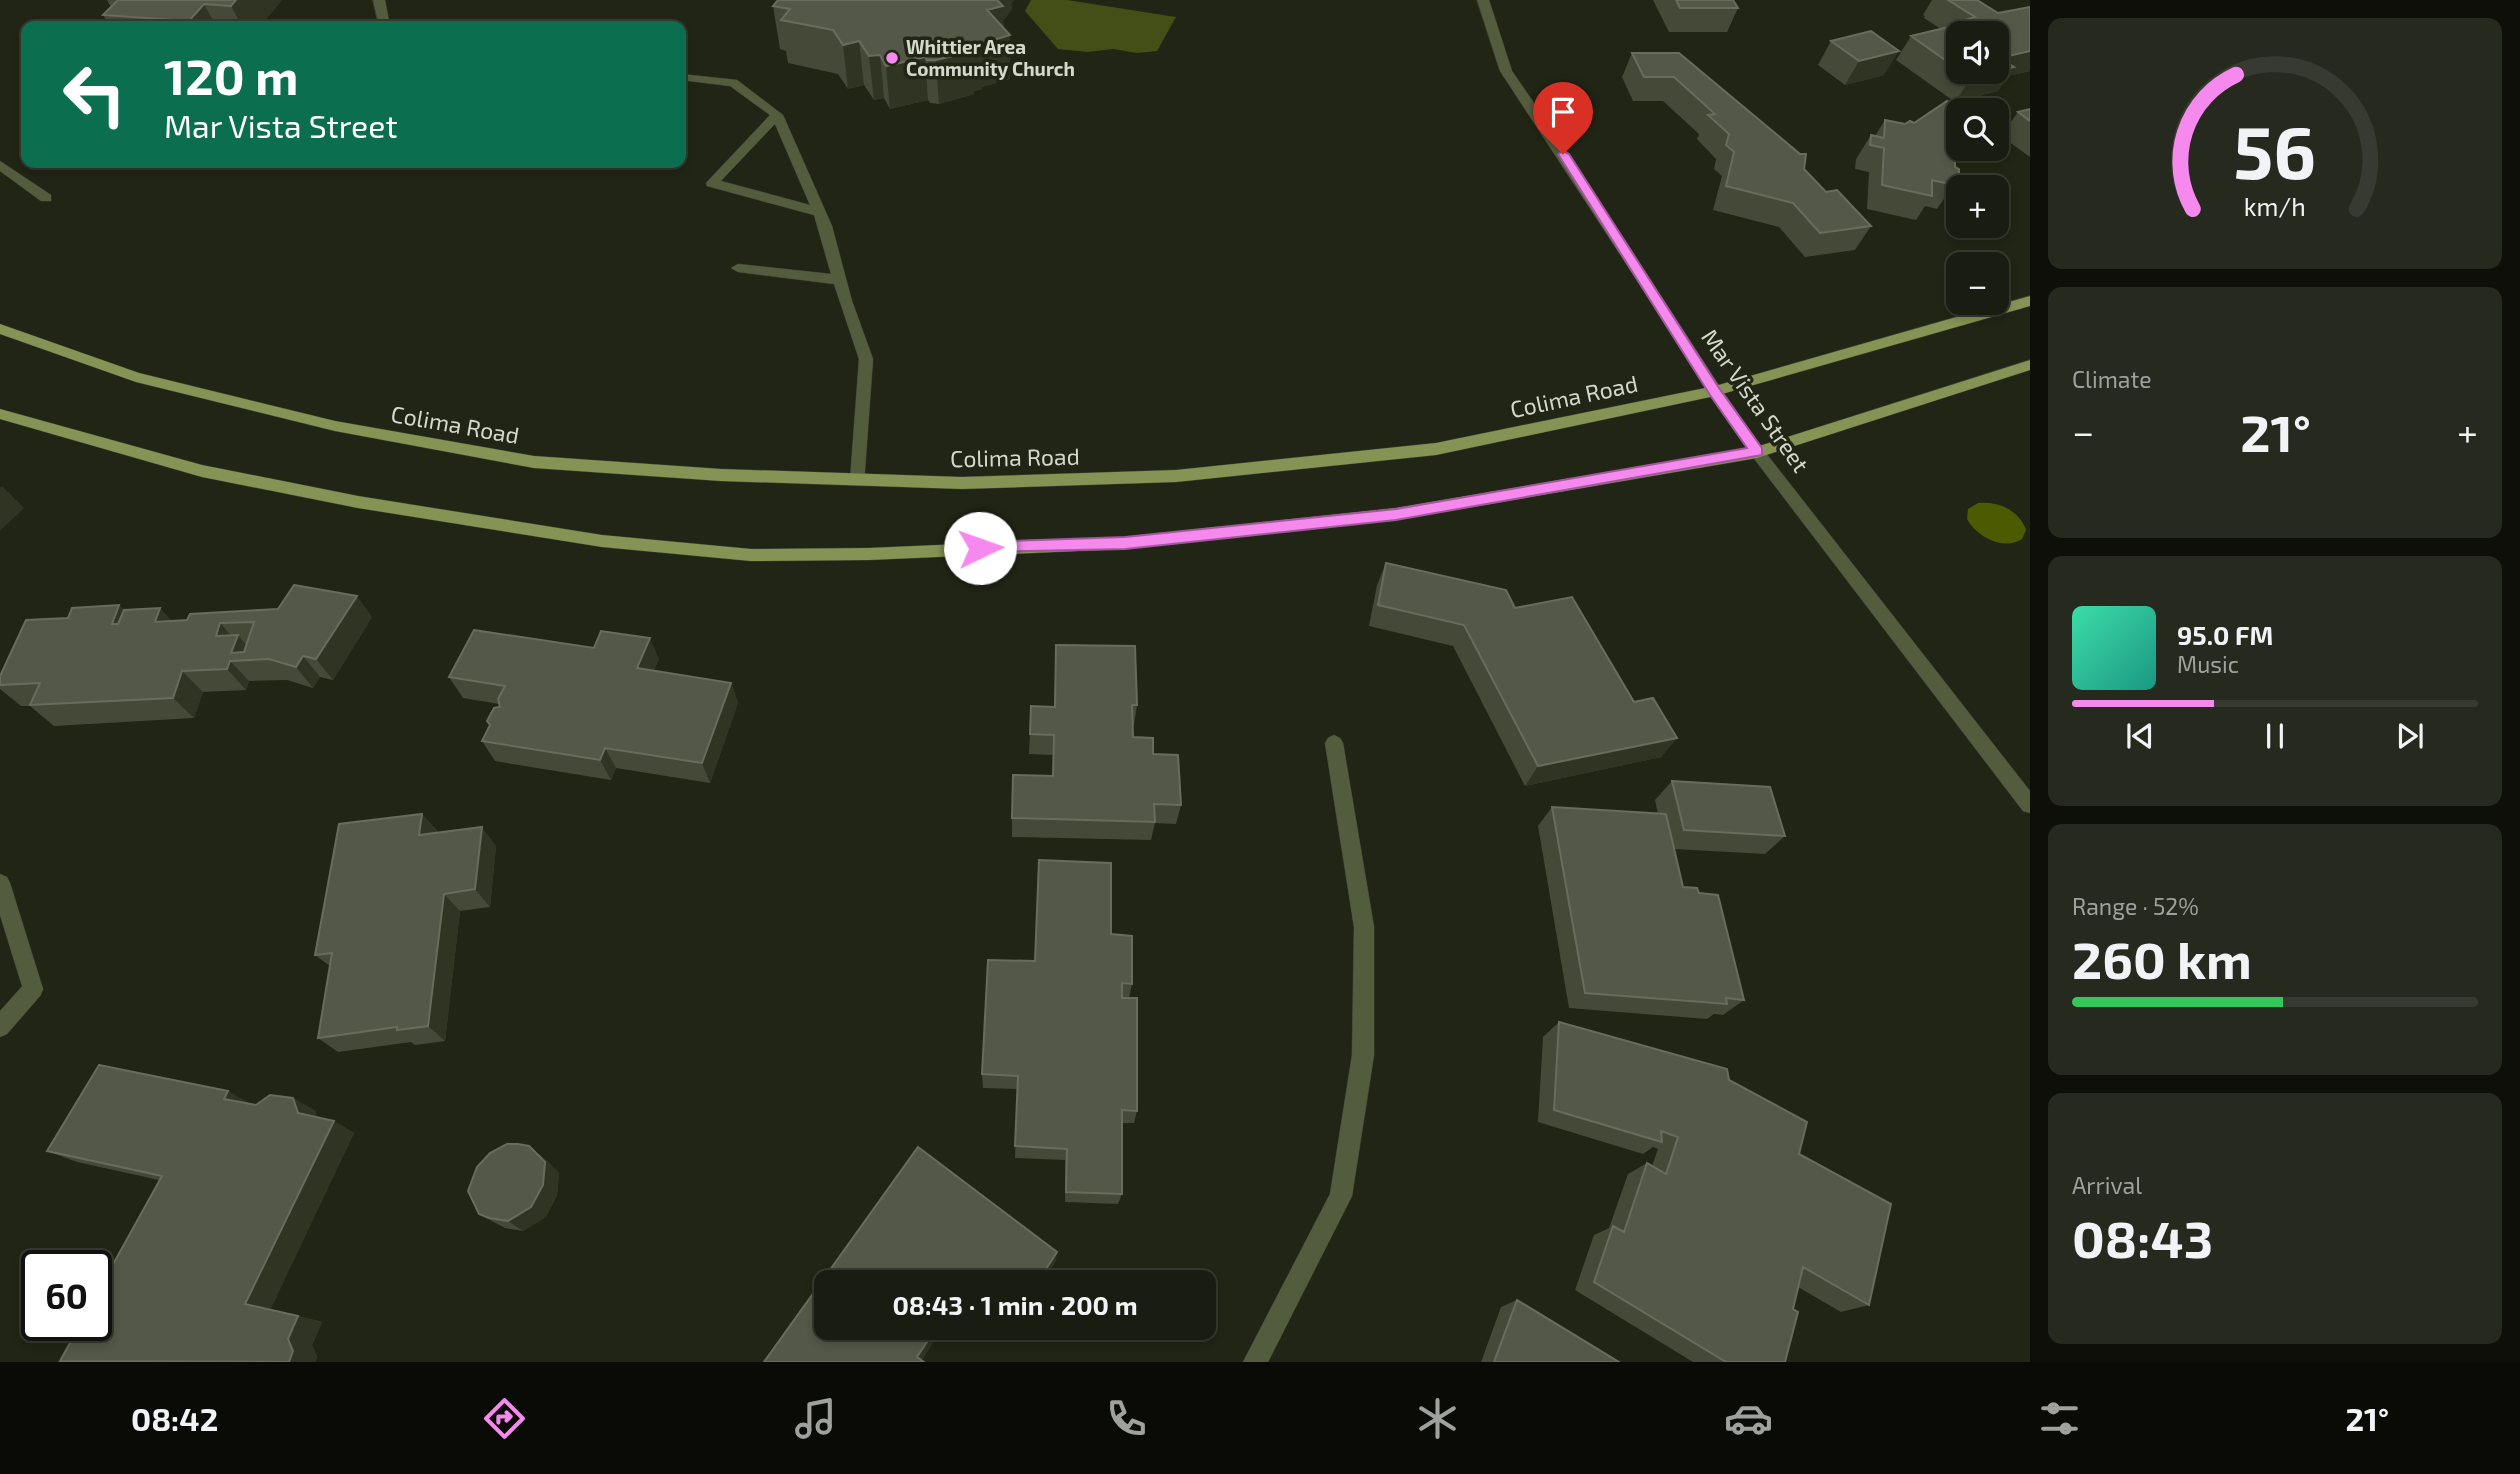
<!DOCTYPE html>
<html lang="en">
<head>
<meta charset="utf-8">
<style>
	:root { --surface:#191c10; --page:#26291e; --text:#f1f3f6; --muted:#9fa19f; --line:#373a30; --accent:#f689ee }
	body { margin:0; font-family:"Exo 2",sans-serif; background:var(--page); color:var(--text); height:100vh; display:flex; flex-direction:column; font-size:26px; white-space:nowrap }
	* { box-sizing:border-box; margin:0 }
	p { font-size:23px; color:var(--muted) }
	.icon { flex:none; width:38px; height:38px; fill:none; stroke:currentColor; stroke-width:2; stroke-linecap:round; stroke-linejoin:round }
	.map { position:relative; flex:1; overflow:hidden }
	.drawer { display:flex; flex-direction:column; gap:18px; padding:18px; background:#0e0f09; width:490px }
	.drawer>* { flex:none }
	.hud { position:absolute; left:21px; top:21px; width:665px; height:147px; border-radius:14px; box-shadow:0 4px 10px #0003,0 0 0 2px var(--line); background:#0b6e4f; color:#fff; overflow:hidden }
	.buttons { position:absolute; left:1946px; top:21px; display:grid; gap:14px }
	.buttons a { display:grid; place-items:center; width:63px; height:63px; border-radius:14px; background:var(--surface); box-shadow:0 4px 10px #0003,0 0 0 2px var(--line); font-size:35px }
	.speed { position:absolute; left:21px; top:1250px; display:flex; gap:14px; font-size:35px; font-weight:700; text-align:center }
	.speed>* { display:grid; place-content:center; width:91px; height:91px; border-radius:50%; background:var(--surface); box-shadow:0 4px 10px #0003,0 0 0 2px var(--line); line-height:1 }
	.speed .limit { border:4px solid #111; border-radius:10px; background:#fff; color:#111 }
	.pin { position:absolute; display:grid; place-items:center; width:60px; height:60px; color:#fff; margin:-72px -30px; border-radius:50% 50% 50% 0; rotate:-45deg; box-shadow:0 0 7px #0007 }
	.pin .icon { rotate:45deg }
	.me { position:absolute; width:77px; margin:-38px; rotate:87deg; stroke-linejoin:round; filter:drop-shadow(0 0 5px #0008) }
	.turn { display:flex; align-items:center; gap:24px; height:147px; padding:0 28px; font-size:32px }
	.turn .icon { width:91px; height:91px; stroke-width:2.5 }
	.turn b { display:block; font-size:49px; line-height:60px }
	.big { font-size:52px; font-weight:700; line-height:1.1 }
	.drawer .card { flex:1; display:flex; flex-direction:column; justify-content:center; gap:10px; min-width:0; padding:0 24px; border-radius:14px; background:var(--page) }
	.drawer .dial { align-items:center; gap:0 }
	.dial svg { height:182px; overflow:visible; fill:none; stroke:var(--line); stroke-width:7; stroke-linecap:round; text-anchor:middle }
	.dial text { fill:var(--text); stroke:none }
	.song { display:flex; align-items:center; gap:21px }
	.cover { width:84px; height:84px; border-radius:10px; background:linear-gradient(135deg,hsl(160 70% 55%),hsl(170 70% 35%)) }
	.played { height:7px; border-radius:4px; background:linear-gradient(90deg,var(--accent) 35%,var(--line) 35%) }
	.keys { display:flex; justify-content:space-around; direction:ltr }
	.heat { display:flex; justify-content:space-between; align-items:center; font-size:38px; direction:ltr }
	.charge { height:10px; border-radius:5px; background:linear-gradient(90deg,#34c759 52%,var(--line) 0) }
	.trip { position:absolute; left:814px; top:1270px; width:402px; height:70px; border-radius:14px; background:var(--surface); box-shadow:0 4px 10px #0003,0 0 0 2px var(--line); font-weight:700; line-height:70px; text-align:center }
	.tab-bar { display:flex; height:112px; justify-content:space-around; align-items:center; background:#0a0b06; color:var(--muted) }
	.tab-bar .icon { width:49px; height:49px }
	.tab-bar .current { color:var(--accent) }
	.tab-bar b { font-size:32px; color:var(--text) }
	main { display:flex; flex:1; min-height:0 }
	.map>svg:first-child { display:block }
	.green { fill:#434f16 }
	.water { fill:#4c5b01 }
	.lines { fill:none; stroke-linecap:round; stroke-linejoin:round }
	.service-casing { stroke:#3e4232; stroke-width:1 }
	.minor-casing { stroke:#3e4232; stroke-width:1 }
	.tertiary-casing { stroke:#3e4232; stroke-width:1 }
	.primary-casing { stroke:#3e4232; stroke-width:1 }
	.service { fill:#545c3e; fill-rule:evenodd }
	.minor { fill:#545c3e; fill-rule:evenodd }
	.tertiary { fill:#545c3e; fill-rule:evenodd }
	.primary { fill:#859455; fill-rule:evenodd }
	.wall { fill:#454938; fill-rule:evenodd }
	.shaded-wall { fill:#303423 }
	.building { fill:#545848; stroke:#686c5d; stroke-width:2; fill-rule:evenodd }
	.route { fill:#f689ee; stroke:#a0599b; stroke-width:2 }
	.poi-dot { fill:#f689ee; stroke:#212515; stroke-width:2.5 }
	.labels { text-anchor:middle; stroke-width:7; stroke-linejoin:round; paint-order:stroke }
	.far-poi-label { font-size:19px; font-weight:bold; fill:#d5d8cd; stroke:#212515; text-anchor:start }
	.street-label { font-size:23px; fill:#d5d8cd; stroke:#212515 }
</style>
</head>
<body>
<main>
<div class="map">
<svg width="2030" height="1362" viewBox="0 0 2030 1362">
	<rect width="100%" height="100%" fill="#212515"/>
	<path class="green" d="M1031,0H1067L1176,17L1157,51L1137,53L1113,49L1088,52L1058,49L1025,11Z"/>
	<path class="water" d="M1978,503C1998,501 2019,510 2026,530L2022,539C2003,551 1977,537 1967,519L1968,509Z"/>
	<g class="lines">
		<defs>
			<path id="service" d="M373,0H385L390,26H379Z
				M681,74L737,80L783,115L832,226L852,301L873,359L864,484H852L850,480L859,359L834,284L738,272L731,268L738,264L831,274L814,215L707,186L706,183L770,115L730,86L681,80ZM775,124L810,205L721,181Z
				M0,161L51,195V201H41L0,171Z
				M0,874L7,877L10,883L43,989L40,996L33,999L26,996L23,989L0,915Z"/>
			<path id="minor" d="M1334,735L1340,738L1343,743L1374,927V1055L1352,1196L1268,1362H1243L1330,1194L1352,1055L1354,927L1325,743L1328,738Z
				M33,979L40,982L43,989L40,996L7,1034L0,1037V1011L26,982Z"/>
			<path id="tertiary" d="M1477,0H1489L1512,71L1569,154L1720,387L1762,448L2030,791V813L2023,811L1752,456L1500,71Z"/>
			<path id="primary" d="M2030,296V306L1715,396L1436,455L1176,482L962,489L721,481L534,468L335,431L136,382L0,334V324L139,373L335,421L534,456L721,469L962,477L1176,470L1436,443L1715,386Z
				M2030,360V370L1757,458L1396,520L1125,549L869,560L751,561L602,547L358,508L202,477L0,419V409L202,465L358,496L602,535L751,549L869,548L1125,537L1396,508L1756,447Z"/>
		</defs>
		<use href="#service" class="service-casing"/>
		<use href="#minor" class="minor-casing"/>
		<use href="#tertiary" class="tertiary-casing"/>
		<use href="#primary" class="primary-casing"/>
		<use href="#service" class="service"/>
		<use href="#minor" class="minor"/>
		<use href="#tertiary" class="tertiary"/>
		<use href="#primary" class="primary"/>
	</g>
	<path class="wall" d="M107,0H282L260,26H109L103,15L111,7Z
		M778,0H1014L1011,4L1012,9L1003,21L1010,79L982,87V89L974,91V94L939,104L930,103L928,100L890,109L884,98L874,100L864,85L848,89L838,74L788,63L786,51L780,49L773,6Z
		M1653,0H1733L1738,8L1727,32H1669Z
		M1932,0H1977L1998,13L2030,7V71L2008,76L1998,91L1955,102L1896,60L1911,36L1941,29L1924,18L1925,16L1923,15ZM1958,33L1997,72H1958Z
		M1831,41L1884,75L1845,85L1818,65Z
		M1632,53H1679L1804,169L1826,192L1871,226L1855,250L1805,257L1779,227L1713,210L1722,176L1714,169L1716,159L1697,139L1699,134L1663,101H1633L1622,77Z
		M2030,109V157L2001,136L2018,112Z
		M1885,120L1958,149H1966L1955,156V167L1959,177L1937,209L1925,206L1916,220L1867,209L1869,172L1855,169L1856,159L1871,135L1875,136Z
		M1386,563L1515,608L1677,738L1661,757L1525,786L1453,646L1369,626L1377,585Z
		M119,605L124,610L173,621L372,617L333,680L320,677L313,688L287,680L249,681L246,690L203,692L194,718L54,726L30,706H21L0,689V685L68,618Z
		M1056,645L1137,705L1134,725H1132L1133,737L1153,754L1181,805L1176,824L1155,823L1151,840L1012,837V818L1053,776V755L1029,754L1031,706L1054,707Z
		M594,648L659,659L653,671L731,683L738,703L710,783L616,768L611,780L495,761L482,741L500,707L499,704L463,698L449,677Z
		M1672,781L1785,836L1765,854L1674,849L1683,887L1744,1000L1723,1015L1714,1014L1707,1019L1569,1008L1538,826L1552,807L1658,814L1655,800Z
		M422,814L438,832L496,846L490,907L460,911L445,1041L415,1045L411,1042L338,1052L318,1038L330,966L315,955Z
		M1111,934L1132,984L1129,998L1137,1111L1134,1123H1122V1194L1118,1204L1065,1202V1160L1015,1158L1017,1089L983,1088L982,1074L1035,961Z
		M1559,1022L1729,1080L1799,1154L1869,1305L1841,1312L1798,1287L1793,1309L1785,1362H1693L1575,1290L1594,1235L1609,1228L1628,1174L1647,1163L1652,1166L1658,1149L1653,1147L1643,1154L1538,1122L1543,1037Z
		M293,1098L315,1111L317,1117L334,1121L354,1133L270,1309L322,1322L312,1345L317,1357L315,1362H63L159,1180L77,1162L47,1151L251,1104L256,1105Z
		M544,1158L559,1173L557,1195L546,1217L523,1231L505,1228L479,1214Z
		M1517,1300L1619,1362H1481L1501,1307Z"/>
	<path class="shaded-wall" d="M236,0H282L260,26H242L231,6Z
		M992,0H1014L1011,4L1012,9L1003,21V37L1010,35V79L982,87V89L974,91V94L939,104L936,60L980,44L987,10Z
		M204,4L216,26H192L189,21Z
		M859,41L864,85L848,89L843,45Z
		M1899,51L1884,75L1845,85L1859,61Z
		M2030,51V71L2008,76L1998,91L1955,102L1971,78L2000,58Z
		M880,55L884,98L874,100L869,56Z
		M925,57L928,100L890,109L886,66Z
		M1958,140V149H1966L1938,166L1955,142Z
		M2,486L24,508L0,531V487Z
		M357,596L372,617L333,680L316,659Z
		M119,605L140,627L112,624Z
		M160,608L181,630L155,622Z
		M220,623L236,641L238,635L256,657L238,660L216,636Z
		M650,638L659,659L646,689L637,668Z
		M303,656L320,677L313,688L296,667Z
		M230,661L249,681L246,690L227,669Z
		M182,671L203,692L194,718L173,698Z
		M731,683L738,703L710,783L702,763Z
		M1677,738L1661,757L1525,786L1538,766Z
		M605,748L616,768L611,780L600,760Z
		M422,814L438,833L419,835Z
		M482,827L496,846L490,907L475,889Z
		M444,894L460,911L445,1041L428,1026Z
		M228,1091L251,1104L224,1099Z
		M293,1098L315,1111L319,1125L298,1113Z
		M334,1121L354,1133L270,1311L245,1304Z
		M529,1146L544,1158L559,1173L557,1195L546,1217L523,1231L508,1221Z
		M1057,1252L1056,1261L1042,1283H1037Z
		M298,1316L322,1322L312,1345L317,1357L315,1362H289L288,1339Z
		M936,1328H942L921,1362L917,1357Z"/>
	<path class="building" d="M118,0H236L231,6L204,4L189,21L103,15Z
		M778,0H997L1003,6L987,10L1010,35L980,44L981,46L971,48L973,51L936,60H927L925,57L886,66L880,55L869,56L859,41L843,45L833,30L781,20L790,9L773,6Z
		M1676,0H1733L1738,8H1680Z
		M1948,0H1977L1998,13L2030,7V51L2000,58L2014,67L1997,71V33H1958V69L1911,36L1961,24L1958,22L1975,17Z
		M1871,31L1899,51L1859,61L1831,41Z
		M1632,53H1679L1800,154H1806L1804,169L1826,192L1837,190L1871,226L1820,233L1793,203L1726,186L1734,152L1726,145L1729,134L1708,115L1715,114L1674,77H1644Z
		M1962,72H1995L1971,78Z
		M1947,101L1966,110H1958V140L1955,142V167L1959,169V177H1954V185L1932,180V196L1882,185L1884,148L1870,145L1871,135L1884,138L1885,120L1905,124L1910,121L1914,123Z
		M2030,109V121L2018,112Z
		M1386,563L1506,590L1515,608L1572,597L1634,702L1653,698L1677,738L1538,766L1464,625L1378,605Z
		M294,585L357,596L316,659L303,656L296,667L269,659L230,661L227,669L182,671L173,698L30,705L40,683L0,685V676L26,620L68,618L72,608L119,605L112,624H118L124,610L160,608L155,622L187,620L190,614L278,609ZM254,622L244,652L231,653L238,635L216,636L220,623Z
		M474,630L594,648L601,631L650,638L637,668L731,683L702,763L605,748L600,760L482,741L490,725L487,721L494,708L500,707L498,699L505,686L449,677Z
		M1056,645L1135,646L1137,705H1132L1133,737L1153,738V754L1178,755L1181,805L1154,804L1155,822L1012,818L1013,775L1053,776L1054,735L1030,734L1031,706L1055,707Z
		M1672,781L1770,787L1785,836L1684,830Z
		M1552,807L1666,814L1683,887L1697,888L1699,893L1718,895L1744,1000L1726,998L1727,1004L1585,993Z
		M422,814L419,835L482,827L475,889L444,894L428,1026L397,1030V1027L318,1038L332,953L315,955L339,824Z
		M1039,860L1111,863V934L1132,936V984L1122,983V998H1137V1111L1122,1110V1194L1066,1192L1067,1149L1015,1146L1018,1076L982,1074L988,960L1035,961Z
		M1559,1022L1727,1069L1729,1080L1807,1122L1799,1154L1891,1204L1869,1305L1803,1267L1793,1309L1798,1312L1785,1362H1726L1594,1282L1613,1226L1624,1232L1647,1163L1666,1174L1678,1137L1661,1131L1662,1142L1554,1110Z
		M99,1065L228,1091L224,1099L256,1105L270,1095L293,1098L298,1113L334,1121L245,1304L298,1316L288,1339L293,1351L289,1362L60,1361L80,1325H96V1295L162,1176L47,1151Z
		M507,1144H518L529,1146L545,1162L543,1185L531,1207L508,1221L489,1218L479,1214L468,1191L477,1167L490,1153Z
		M918,1147L1057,1252L1037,1283H972L967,1279L965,1283H826V1328H936L917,1357L924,1362H764Z
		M1517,1300L1619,1362H1494Z"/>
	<path class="route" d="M1563,151L1569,154L1719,388L1762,448V455L1396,520L1125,549L975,552L973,548L975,544L980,542L1125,537L1396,509L1747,448L1710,395L1558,154Z"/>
	<circle class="poi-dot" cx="892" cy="58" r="7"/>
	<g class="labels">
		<g class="far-poi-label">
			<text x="906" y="54">Whittier Area<tspan x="906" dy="22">Community Church</tspan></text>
		</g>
		<g class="street-label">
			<text transform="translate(1574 397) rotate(-12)" y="8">Colima Road</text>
			<text transform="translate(1755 401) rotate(55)" y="8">Mar Vista Street</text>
			<text transform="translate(455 425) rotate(10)" y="8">Colima Road</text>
			<text transform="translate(1015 458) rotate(-1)" y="8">Colima Road</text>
		</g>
	</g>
</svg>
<div class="buttons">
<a><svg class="icon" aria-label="sound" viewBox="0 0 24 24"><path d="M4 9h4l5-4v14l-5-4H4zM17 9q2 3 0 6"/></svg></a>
<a><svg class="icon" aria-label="search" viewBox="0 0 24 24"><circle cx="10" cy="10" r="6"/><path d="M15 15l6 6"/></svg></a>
<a>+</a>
<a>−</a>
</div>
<div class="speed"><div class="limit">60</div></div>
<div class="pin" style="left:1563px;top:154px;background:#d93025"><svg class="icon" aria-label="arrive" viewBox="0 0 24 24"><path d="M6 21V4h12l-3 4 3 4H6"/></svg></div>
<svg class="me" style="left:980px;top:548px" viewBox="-20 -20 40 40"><circle r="19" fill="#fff"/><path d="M0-13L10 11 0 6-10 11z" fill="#f689ee"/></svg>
<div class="trip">08:43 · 1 min · 200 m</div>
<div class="hud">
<div class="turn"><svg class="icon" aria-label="left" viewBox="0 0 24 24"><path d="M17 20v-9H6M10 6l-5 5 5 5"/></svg><div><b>120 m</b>Mar Vista Street</div></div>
</div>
</div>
<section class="drawer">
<div class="card dial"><svg viewBox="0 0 100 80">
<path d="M14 69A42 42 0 1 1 86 69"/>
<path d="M14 69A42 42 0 0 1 33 10" stroke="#f689ee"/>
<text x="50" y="56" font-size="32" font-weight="700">56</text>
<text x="50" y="72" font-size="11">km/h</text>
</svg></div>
<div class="card"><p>Climate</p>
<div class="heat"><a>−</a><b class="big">21°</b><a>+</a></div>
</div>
<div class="card">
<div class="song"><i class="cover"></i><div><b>95.0 FM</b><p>Music</p></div></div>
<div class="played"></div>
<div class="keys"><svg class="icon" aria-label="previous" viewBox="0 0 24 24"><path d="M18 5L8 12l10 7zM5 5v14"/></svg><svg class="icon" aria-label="pause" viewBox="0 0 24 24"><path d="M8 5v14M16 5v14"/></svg><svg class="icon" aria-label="next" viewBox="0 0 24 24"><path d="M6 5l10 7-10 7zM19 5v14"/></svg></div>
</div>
<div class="card"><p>Range · 52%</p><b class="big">260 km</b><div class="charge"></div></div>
<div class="card"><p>Arrival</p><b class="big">08:43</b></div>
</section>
</main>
<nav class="tab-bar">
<b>08:42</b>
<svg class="icon current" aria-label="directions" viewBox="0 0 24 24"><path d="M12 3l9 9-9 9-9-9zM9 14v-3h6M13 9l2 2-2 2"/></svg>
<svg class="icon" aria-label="music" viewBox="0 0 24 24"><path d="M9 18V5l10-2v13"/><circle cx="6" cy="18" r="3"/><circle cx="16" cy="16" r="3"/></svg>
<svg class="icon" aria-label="phone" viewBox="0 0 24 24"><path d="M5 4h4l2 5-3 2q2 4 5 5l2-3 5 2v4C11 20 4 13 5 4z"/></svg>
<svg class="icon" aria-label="climate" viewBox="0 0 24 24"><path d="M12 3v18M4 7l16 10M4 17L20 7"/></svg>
<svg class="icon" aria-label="car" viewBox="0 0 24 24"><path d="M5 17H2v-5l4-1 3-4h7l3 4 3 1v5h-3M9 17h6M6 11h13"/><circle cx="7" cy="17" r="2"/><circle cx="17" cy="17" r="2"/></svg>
<svg class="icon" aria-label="filters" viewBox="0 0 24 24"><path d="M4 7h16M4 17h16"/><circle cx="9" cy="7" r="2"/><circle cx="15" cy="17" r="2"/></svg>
<b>21°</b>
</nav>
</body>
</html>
